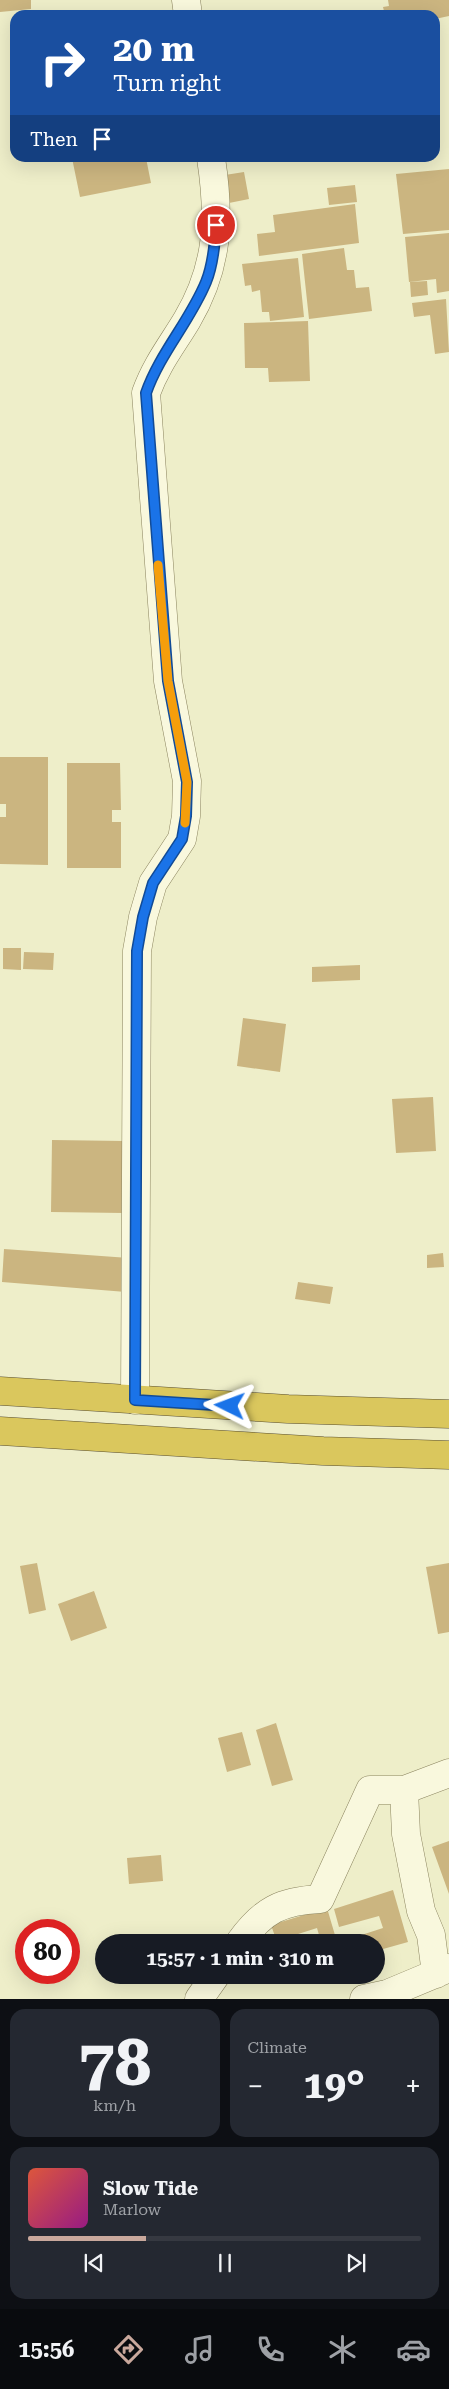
<!DOCTYPE html>
<html lang="en">
<head>
<meta charset="utf-8">
<style>
	:root { --surface:#171b24; --page:#242831; --text:#f1f3f6; --muted:#9ea1a6; --line:#363941; --accent:#c9a89c }
	body { margin:0; font-family:"Roboto Serif",serif; background:var(--page); color:var(--text); height:100vh; display:flex; flex-direction:column; font-size:19px; white-space:nowrap }
	* { box-sizing:border-box; margin:0 }
	p { font-size:16px; color:var(--muted) }
	.icon { flex:none; width:28px; height:28px; fill:none; stroke:currentColor; stroke-width:2; stroke-linecap:round; stroke-linejoin:round }
	.map { position:relative; height:1999px; overflow:hidden }
	.drawer { display:flex; flex-direction:column; gap:10px; padding:10px; background:#0d0f14; flex:1 }
	.drawer>* { flex:none }
	.banner { position:absolute; left:10px; top:10px; width:430px; height:152px; border-radius:15px; box-shadow:0 5px 20px #0002; background:#1a4fa0; color:#fff; overflow:hidden }
	.speed { position:absolute; left:15px; top:1919px; display:flex; gap:10px; font-size:25px; font-weight:700; text-align:center }
	.speed>* { display:grid; place-content:center; width:65px; height:65px; border-radius:50%; background:var(--surface); box-shadow:0 5px 20px #0002; line-height:1 }
	.speed .limit { border:8px solid #d22; background:#fff; color:#111 }
	.pin { position:absolute; display:grid; place-items:center; width:42px; height:42px; color:#fff; margin:-21px; border:2px solid #fff; border-radius:50%; box-shadow:0 1px 5px #0007 }
	.me { position:absolute; width:55px; margin:-28px; rotate:273deg; stroke-linejoin:round; filter:drop-shadow(0 0 4px #0008) }
	.turn { display:flex; align-items:center; gap:18px; height:105px; padding:0 20px; font-size:22px }
	.turn .icon { width:65px; height:65px; stroke-width:2.5 }
	.turn b { display:block; font-size:35px; line-height:42px }
	.then { display:flex; align-items:center; height:48px; padding:0 20px; background:#0003; gap:10px; font-size:19px }
	.big { font-size:38px; font-weight:700; line-height:1.1 }
	.drawer .tile { flex:1; display:flex; flex-direction:column; justify-content:center; gap:8px; min-width:0; padding:0 18px; border-radius:15px; background:var(--page) }
	.drawer .dial { align-items:center; gap:0 }
	.dial b { font-size:65px; line-height:1 }
	.song { display:flex; align-items:center; gap:15px }
	.cover { width:60px; height:60px; border-radius:8px; background:linear-gradient(135deg,hsl(10 70% 55%),hsl(310 70% 35%)) }
	.played { height:5px; border-radius:2px; background:linear-gradient(90deg,var(--accent) 30%,var(--line) 30%) }
	.keys { display:flex; justify-content:space-around; direction:ltr }
	.heat { display:flex; justify-content:space-between; align-items:center; font-size:28px; direction:ltr }
	.drawer .tiles { flex:1; display:grid; gap:10px; grid-template-columns:1fr 1fr }
	.tile:last-child { grid-column:span 2 }
	.trip { position:absolute; left:95px; top:1934px; width:290px; height:50px; border-radius:25px; background:var(--surface); box-shadow:0 5px 20px #0002; font-weight:700; line-height:50px; text-align:center }
	.menu { display:flex; height:80px; justify-content:space-around; align-items:center; background:#090b0e; color:var(--muted) }
	.menu .icon { width:35px; height:35px }
	.menu .current { color:var(--accent) }
	.menu b { font-size:22px; color:var(--text) }
	.map>svg:first-child { display:block }
	.building { fill:#cbb580 }
	.lines { fill:none; stroke-linecap:round; stroke-linejoin:round }
	.street-casing { stroke:#8a835e; stroke-width:29 }
	.highway-casing { stroke:#594f32; stroke-width:29 }
	.street { stroke:#f9f8dd; stroke-width:28 }
	.highway { stroke:#dac75d; stroke-width:28 }
	.route-casing { stroke:#114b97; stroke-width:12 }
	.route { stroke:#1a73e8; stroke-width:9 }
	.slow { stroke:#f59e0b; stroke-width:9 }
</style>
</head>
<body>
<div class="map">
<svg width="449" height="1999" viewBox="0 0 449 1999">
	<rect width="100%" height="100%" fill="#eeeec9"/>
	<path class="building" d="M0,0H31V9L0,12Z
		M388,0H449V16L435,19V15H385L383,7L389,6Z
		M72,158H146L151,183L80,197Z
		M449,169V230L403,234L396,174Z
		M244,172L249,199L229,203L225,175Z
		M355,185L357,202L329,205L327,188Z
		M355,204L359,243L259,256L257,234L275,232L273,215Z
		M449,233V291L437,293L436,279L409,282L405,237Z
		M344,248L347,270H354L356,288L369,287L372,311L309,319L302,254Z
		M298,258L304,317L270,321L269,312H262L260,290L252,292L251,285L245,286L242,264Z
		M427,281L428,295L411,297L410,282Z
		M446,299L449,352L435,354L430,315L414,317L412,303Z
		M308,321L310,381L269,382L268,368H245L244,323Z
		M0,757H48V865L0,864V817H6V804H0Z
		M67,763H120L121,810H112V822H121V868H67Z
		M3,948H21V970L3,969Z
		M24,952L54,953L53,970L23,969Z
		M360,965V980L312,982V967Z
		M243,1018L286,1024L280,1072L237,1066Z
		M433,1097L436,1151L396,1153L392,1099Z
		M52,1140L124,1141L123,1213L51,1212Z
		M4,1249L129,1258L126,1292L2,1282Z
		M443,1253L444,1267L427,1268V1255Z
		M298,1282L333,1287L330,1304L295,1299Z
		M37,1563L46,1610L29,1614L20,1566Z
		M449,1563V1632L438,1634L426,1567Z
		M94,1591L107,1628L71,1641L58,1604Z
		M276,1723L293,1780L272,1786L256,1730Z
		M242,1732L251,1765L227,1772L218,1738Z
		M449,1841V1894L432,1847Z
		M161,1855L163,1881L129,1884L127,1858Z
		M393,1890L408,1942L376,1951V1942H344L343,1941L383,1928L379,1916L339,1927L334,1909Z
		M327,1908L337,1942H321L317,1928L295,1935L298,1942H277L271,1925Z"/>
	<g class="lines">
		<defs>
			<path id="street" d="M186,0L188,15
				M135,1400L137,951L143,917L153,883L182,839L186,816L187,781L168,681L146,393C156,365 172,345 187,320C219,266 220,217 211,158
				M404,1790L406,1834L421,1911L431,1935L436,1974
				M240,1942C263,1910 281,1901 320,1899L370,1790H404L449,1773
				M199,1999L216,1975
				M364,1999L387,1994L449,1968"/>
			<path id="highway" d="M0,1391L288,1409L449,1414
				M0,1431L323,1451L449,1455"/>
		</defs>
		<use href="#street" class="street-casing"/>
		<use href="#highway" class="highway-casing"/>
		<use href="#street" class="street"/>
		<use href="#highway" class="highway"/>
	</g>
	<g class="lines">
		<defs>
			<path id="route" d="M216,225C215,243 213,265 206,282C190,321 160,353 146,393L168,681L187,782L186,816L182,839L153,883L143,917L137,951L135,1400L230,1406"/>
		</defs>
		<use href="#route" class="route-casing"/>
		<use href="#route" class="route"/>
		<path class="slow" d="M158,565L168,681L187,782L185,823"/>
	</g>
</svg>
<div class="speed"><div class="limit">80</div></div>
<div class="pin" style="left:216px;top:225px;background:#d93025"><svg class="icon" aria-label="arrive" viewBox="0 0 24 24"><path d="M6 21V4h12l-3 4 3 4H6"/></svg></div>
<svg class="me" style="left:230px;top:1406px" viewBox="-20 -20 40 40"><path d="M0-17L14 15 0 8-14 15z" fill="#1a73e8" stroke="#fff" stroke-width="4"/></svg>
<div class="trip">15:57 · 1 min · 310 m</div>
<div class="banner">
<div class="turn"><svg class="icon" aria-label="right" viewBox="0 0 24 24"><path d="M7 20v-9h11M14 6l5 5-5 5"/></svg><div><b>20 m</b>Turn right</div></div>
<div class="then">Then<svg class="icon" aria-label="arrive" viewBox="0 0 24 24"><path d="M6 21V4h12l-3 4 3 4H6"/></svg></div>
</div>
</div>
<section class="drawer">
<div class="tiles">
<div class="tile dial"><b>78</b><p>km/h</p></div>
<div class="tile"><p>Climate</p>
<div class="heat"><a>−</a><b class="big">19°</b><a>+</a></div>
</div>
<div class="tile">
<div class="song"><i class="cover"></i><div><b>Slow Tide</b><p>Marlow</p></div></div>
<div class="played"></div>
<div class="keys"><svg class="icon" aria-label="previous" viewBox="0 0 24 24"><path d="M18 5L8 12l10 7zM5 5v14"/></svg><svg class="icon" aria-label="pause" viewBox="0 0 24 24"><path d="M8 5v14M16 5v14"/></svg><svg class="icon" aria-label="next" viewBox="0 0 24 24"><path d="M6 5l10 7-10 7zM19 5v14"/></svg></div>
</div>
</div>
</section>
<nav class="menu">
<b>15:56</b>
<svg class="icon current" aria-label="directions" viewBox="0 0 24 24"><path d="M12 3l9 9-9 9-9-9zM9 14v-3h6M13 9l2 2-2 2"/></svg>
<svg class="icon" aria-label="music" viewBox="0 0 24 24"><path d="M9 18V5l10-2v13"/><circle cx="6" cy="18" r="3"/><circle cx="16" cy="16" r="3"/></svg>
<svg class="icon" aria-label="phone" viewBox="0 0 24 24"><path d="M5 4h4l2 5-3 2q2 4 5 5l2-3 5 2v4C11 20 4 13 5 4z"/></svg>
<svg class="icon" aria-label="climate" viewBox="0 0 24 24"><path d="M12 3v18M4 7l16 10M4 17L20 7"/></svg>
<svg class="icon" aria-label="car" viewBox="0 0 24 24"><path d="M5 17H2v-5l4-1 3-4h7l3 4 3 1v5h-3M9 17h6M6 11h13"/><circle cx="7" cy="17" r="2"/><circle cx="17" cy="17" r="2"/></svg>
</nav>
</body>
</html>
